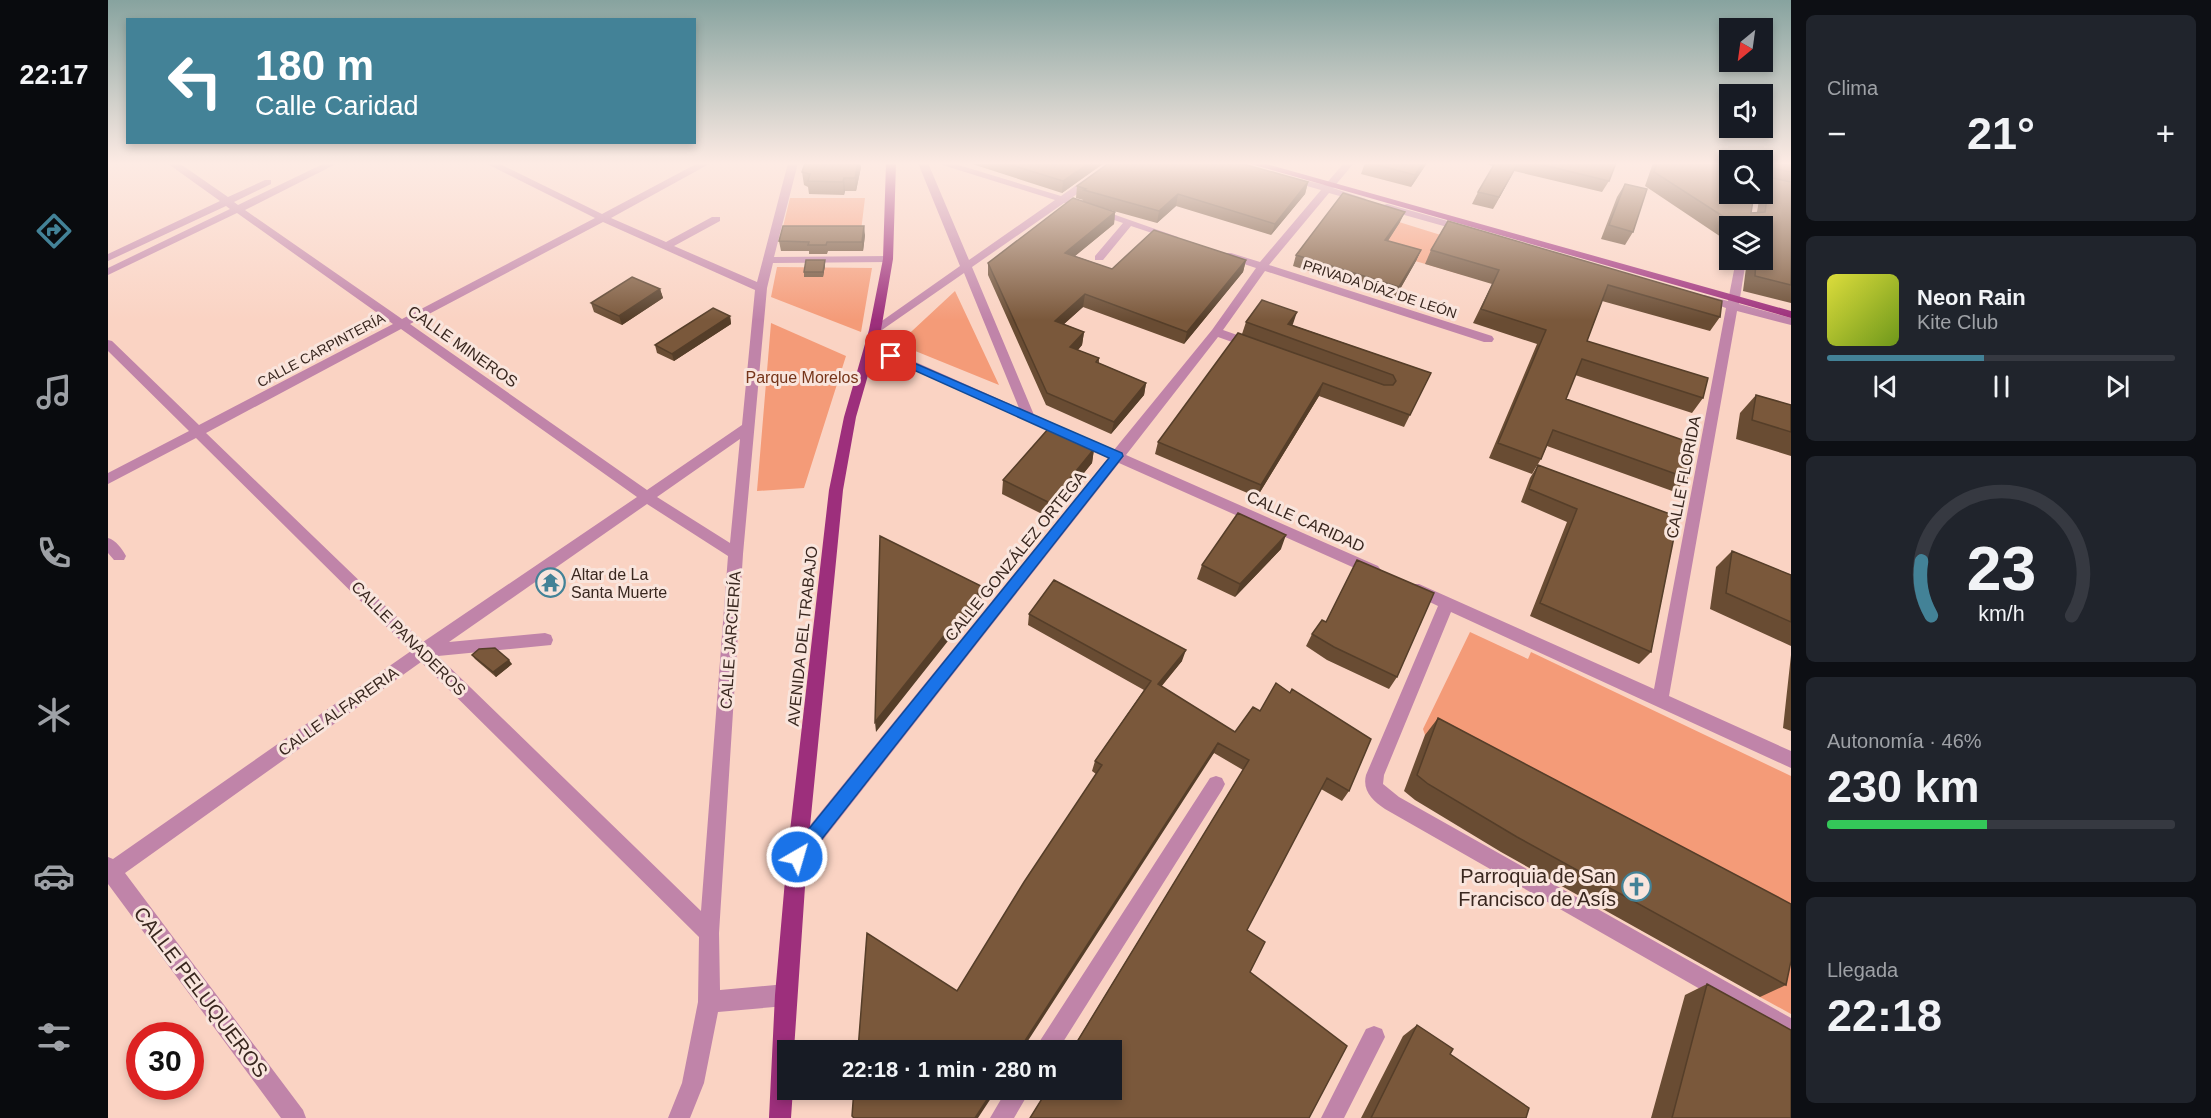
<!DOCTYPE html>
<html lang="es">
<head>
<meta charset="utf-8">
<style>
	:root { --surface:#171b24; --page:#20242c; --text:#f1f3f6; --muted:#9ea1a6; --line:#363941; --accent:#438297 }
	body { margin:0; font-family:Arial,sans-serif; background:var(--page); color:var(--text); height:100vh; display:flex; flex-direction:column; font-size:22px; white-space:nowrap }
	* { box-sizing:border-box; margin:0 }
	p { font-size:20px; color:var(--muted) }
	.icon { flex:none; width:33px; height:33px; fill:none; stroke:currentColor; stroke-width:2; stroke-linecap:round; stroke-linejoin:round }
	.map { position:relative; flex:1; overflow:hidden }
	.side { display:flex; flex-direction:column; gap:15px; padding:15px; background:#0d0f14; width:420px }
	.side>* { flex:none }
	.top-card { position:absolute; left:18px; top:18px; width:570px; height:126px; border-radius:0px; box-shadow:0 3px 9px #0003; background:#438297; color:#fff; overflow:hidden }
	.needle { width:39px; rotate:209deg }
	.controls { position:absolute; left:1611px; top:18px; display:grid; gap:12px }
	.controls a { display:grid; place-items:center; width:54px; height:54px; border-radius:0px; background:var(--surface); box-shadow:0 3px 9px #0003; font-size:30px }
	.speed { position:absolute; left:18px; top:1022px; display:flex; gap:12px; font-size:30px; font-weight:700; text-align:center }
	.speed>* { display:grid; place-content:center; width:78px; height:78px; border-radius:50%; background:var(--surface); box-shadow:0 3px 9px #0003; line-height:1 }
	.speed .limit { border:9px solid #d22; background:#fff; color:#111 }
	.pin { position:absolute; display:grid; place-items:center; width:51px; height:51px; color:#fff; margin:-26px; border-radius:12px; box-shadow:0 3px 9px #0006 }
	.me { position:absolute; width:66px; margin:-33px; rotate:38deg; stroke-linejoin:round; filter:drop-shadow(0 0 4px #0008) }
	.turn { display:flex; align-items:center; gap:21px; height:126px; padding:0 30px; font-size:27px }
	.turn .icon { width:78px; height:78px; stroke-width:2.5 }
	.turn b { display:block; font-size:42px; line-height:51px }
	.big { font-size:45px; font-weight:600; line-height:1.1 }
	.side .widget { flex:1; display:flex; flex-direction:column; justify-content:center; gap:9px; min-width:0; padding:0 21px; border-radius:9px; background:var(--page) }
	.side .dial { align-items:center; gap:0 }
	.dial svg { height:156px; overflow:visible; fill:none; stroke:var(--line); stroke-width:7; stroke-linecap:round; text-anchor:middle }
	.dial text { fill:var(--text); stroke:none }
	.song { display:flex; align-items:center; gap:18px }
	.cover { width:72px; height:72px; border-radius:9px; background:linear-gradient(135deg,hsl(60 70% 55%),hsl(80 70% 35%)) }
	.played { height:6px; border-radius:3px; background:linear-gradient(90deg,var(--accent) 45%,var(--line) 45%) }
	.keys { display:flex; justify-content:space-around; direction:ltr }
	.heat { display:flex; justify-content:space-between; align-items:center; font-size:33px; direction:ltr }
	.charge { height:9px; border-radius:4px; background:linear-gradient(90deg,#34c759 46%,var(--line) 0) }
	.trip { position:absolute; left:669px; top:1040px; width:345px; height:60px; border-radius:0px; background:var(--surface); box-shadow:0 3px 9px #0003; font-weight:600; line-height:60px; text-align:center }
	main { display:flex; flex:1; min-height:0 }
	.dock { display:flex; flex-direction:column; width:108px; justify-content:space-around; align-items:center; background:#090b0e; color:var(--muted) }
	.dock .icon { width:42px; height:42px }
	.dock .on { color:var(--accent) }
	.dock b { font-size:27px; color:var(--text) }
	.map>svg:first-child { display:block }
	.green { fill:#f49b78 }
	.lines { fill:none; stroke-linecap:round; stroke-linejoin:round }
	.minor { fill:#c084a9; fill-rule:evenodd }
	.major { fill:#9d2f7c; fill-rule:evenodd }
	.wall { fill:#694c33 }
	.shaded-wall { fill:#553e29 }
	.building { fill:#7a583b; stroke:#553e29; stroke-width:1.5 }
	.route { fill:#1a73e8; stroke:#114b97; stroke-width:1.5 }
	.labels { text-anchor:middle; stroke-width:6; stroke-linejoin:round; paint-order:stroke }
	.far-street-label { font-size:14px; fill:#39271f; stroke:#f9e5dd }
	.street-label { font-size:16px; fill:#39271f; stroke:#f9e5dd }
	.park-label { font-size:16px; fill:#76351a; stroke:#f9e5dd }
	.poi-label { font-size:16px; fill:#39271f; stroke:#f9e5dd; text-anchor:start }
	.near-poi-label { font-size:20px; fill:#39271f; stroke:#f9e5dd; text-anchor:end }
	.near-street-label { font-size:20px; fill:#39271f; stroke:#f9e5dd }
</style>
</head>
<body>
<main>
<nav class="dock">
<b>22:17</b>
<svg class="icon on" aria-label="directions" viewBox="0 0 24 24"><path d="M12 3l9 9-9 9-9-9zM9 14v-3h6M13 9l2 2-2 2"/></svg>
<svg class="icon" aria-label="music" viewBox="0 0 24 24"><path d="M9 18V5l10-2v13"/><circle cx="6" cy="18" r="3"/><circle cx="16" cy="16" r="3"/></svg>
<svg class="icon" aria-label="phone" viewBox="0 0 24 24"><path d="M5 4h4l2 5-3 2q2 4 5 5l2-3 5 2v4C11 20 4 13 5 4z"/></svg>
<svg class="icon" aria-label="climate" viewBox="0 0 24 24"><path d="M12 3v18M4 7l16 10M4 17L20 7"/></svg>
<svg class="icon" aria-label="car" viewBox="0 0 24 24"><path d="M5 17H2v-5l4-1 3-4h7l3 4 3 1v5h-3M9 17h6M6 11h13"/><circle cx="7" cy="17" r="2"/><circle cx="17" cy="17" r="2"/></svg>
<svg class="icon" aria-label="filters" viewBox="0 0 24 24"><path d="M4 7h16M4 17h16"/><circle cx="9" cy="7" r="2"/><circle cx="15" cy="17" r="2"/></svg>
</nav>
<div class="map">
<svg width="1683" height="1118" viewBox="0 0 1683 1118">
	<rect width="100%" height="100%" fill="#fad3c3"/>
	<path class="green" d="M682,198H757L753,231H674Z
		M1291,222L1368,246L1355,275L1273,251Z
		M669,267L764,268L753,332L663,297Z
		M847,291L891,385L790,344Z
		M663,323L738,356L696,488L649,491Z
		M1362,632L1420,659L1423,652L1683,776V1014L1652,997L1668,923L1317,735L1315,729Z"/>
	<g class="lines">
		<path class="minor" d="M59,163H71L120,197L157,180H163V184L126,202L130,205L217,163H230L137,210L294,319L487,218L377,163H390L494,214L590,163H603L503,218L558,242L604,217H612V221L566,246L649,282L680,163H690L666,257L780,256L785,259L780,262L665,263L659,288L635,554L611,933L612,990L678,984L685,988L689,995L685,1002L678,1006L610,1012L596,1083L582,1118H560L574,1083L590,1002L591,937L313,662L17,873L195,1110L198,1118H173L0,884V857L5,859L303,651L88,438L0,484V473L81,431L0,351V340L4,341L91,425L285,324L129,213L0,275V268L122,209L118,206L0,261V254L112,201ZM495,222L647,290L634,425L539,490L302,324ZM293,329L529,497L315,642L98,433ZM632,439L622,543L549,497ZM539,504L620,556L593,911L330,656L443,645L445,640L443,635L437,633L341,642Z
			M810,163H820L861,260L947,200L828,163H844L953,196L1000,163H1012L962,199L1070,237L1065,240L1023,226L995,260H987V256L1015,223L956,203L864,267L926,415L1006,450L1104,330L1148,268L1115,257V253H1123L1152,262L1213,190L1178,180V176L1217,185L1236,163H1246L1225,188L1258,199L1253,202L1221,193L1161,265L1384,336L1386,339L1384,342H1376L1157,271L1115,330L1149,342V348H1141L1110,337L1018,455L1270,566L1273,570L1270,574H1260L1011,463L696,864L689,866L682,864L679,857L682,850L1000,458L757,347L759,344H767L911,408L856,273L771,332H763L761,330L852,266Z
			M1279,204L1361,227L1362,229L1357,232L1275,209V205Z
			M1628,260H1638L1631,304L1683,318V325L1629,311L1561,696L1683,751V768L1343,612L1276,775L1275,784L1291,797L1683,1018V1041L1277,809C1265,801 1254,791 1258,775L1330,606L1301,592L1298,588L1301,584H1311L1546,689L1618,308L1590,298L1596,295L1620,301Z
			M0,538C8,540 14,549 18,556L16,560H6L0,553Z
			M1108,776L1114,778L1117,784L1114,790L950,1050H926L1102,778Z
			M1266,1026L1274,1029L1277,1037L1236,1118H1213L1258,1029Z
			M899,1089H923L906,1118H882Z"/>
		<path class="major" d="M778,163H788L785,259L773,330L748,417L735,490L699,857L686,1050H680V1089H685L683,1118H661L667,995L679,857L721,490L736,417L761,330L775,259Z
			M1139,163H1155L1683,311V318Z"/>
	</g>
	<path class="wall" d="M697,163H752L753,167L748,191H737L736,195L701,194L700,187L696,185L694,172Z
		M861,163H996L954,193Z
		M1257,163H1319L1303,187L1253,174Z
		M1374,163H1508L1501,181L1494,192L1406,171L1385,209L1364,204L1370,192L1385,166Z
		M1545,163H1622V194L1643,213L1649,212L1652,194H1654V163H1683V303L1635,291L1639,260H1654V226H1622V243L1537,186Z
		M1200,182L1197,194L1163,235L1068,206L1049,223L995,208L1007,212L1006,224L967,256L1004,269L1138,260L1135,272L1076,344L975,307L956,324L976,332L974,345L970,350L991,358V363L1038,383L1036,395L1003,434L938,405L880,275V263L974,201L975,200L968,198L969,186Z
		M1517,184L1525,232L1517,245L1493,239L1509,197Z
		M1340,221L1612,317L1602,331L1494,301L1479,341L1595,398L1584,413L1467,375L1458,399L1579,478L1567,492L1439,446L1433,459L1424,474L1381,458L1429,344L1365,323L1384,284L1317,264L1323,250Z
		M1292,222L1280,241L1313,250L1308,261L1287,298L1185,266L1188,255Z
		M757,235L755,251H720L719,254H701V251H673L671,241Z
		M717,265L715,277H696V272Z
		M552,289L555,298L514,325L486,312L483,303Z
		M622,316L623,324L566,361L549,353L547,345Z
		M1138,322L1185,324L1184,325L1323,373L1296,427L1211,396L1149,497L1047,454L1050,442L1134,334Z
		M1648,395L1683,405V456L1628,439L1632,413Z
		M986,449L984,463L940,517L894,494L895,480Z
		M1430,465L1570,517L1543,652L1531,664L1422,616L1459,522L1413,502L1422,478Z
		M1173,549L1127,597L1089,579L1094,565Z
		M1624,551L1683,575V646L1602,609L1608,567Z
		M921,614L1074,661L1053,687L1127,732L1145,707L1241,791L1234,801L1213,789L922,1118L1135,770L1106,753L849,991L988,774L984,771L987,761L1036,690L920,625Z
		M1204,634L1289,677L1281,689L1219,660L1198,646Z
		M364,655L404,664L388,677L367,659Z
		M1683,655V731L1675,728Z
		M1330,718L1678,985L1652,997L1393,852L1307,800L1296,791L1317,735Z
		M1599,984L1683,1118H1543L1577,995Z
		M1309,1025L1342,1054L1418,1118H1253L1295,1036Z"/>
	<path class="shaded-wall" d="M750,163H752L753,167L748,191L747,178Z
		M981,163H996L954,193L955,181Z
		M1315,163H1319L1303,187L1307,175Z
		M1410,163L1406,171L1385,209L1391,197Z
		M736,178L737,191L736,195L735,182Z
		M1200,182L1197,194L1163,235L1167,224Z
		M1070,194L1068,206L1049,223L1051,211Z
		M1007,212L1006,224L956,265L957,253Z
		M1297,212L1292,222L1273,251L1277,240Z
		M756,226L757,235L755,251L754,242Z
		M1313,250L1308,261L1287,298L1291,287Z
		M717,260V265L715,277V272Z
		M1138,260L1135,272L1076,344L1079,332Z
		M552,289L555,298L514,325L511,316Z
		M977,294L975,307L946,333L947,321Z
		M1189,312L1185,324L1176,336L1180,324Z
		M622,316L623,324L566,361L564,354Z
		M976,332L974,345L961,360L962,347Z
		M1038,383L1036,395L1003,434L1006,422Z
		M1215,383L1211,396L1149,497L1153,485Z
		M986,449L984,463L940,517L942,503Z
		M1178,535L1173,549L1127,597L1132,584Z
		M875,587L874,598L768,732L767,722Z
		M1078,650L1074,661L1046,695L1050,684Z
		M401,660L404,664L388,677L385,672Z
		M1110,743L1106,753L914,1050H911Z
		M886,1089H889L870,1118H867Z"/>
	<path class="building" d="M697,163H750L747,178H736L735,182L700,181L702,174L694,172Z
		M897,163H981L955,181Z
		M1001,163H1132L1200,182L1167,224L1070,194L1051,211L976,190L978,189L969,186Z
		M1262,163H1315L1307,175Z
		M1387,163H1410L1391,197L1370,192Z
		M1427,163H1508L1501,181Z
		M1549,163H1605L1622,167V194H1646L1643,213L1657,212L1662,178L1654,179V163H1683V172L1663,168L1664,178L1683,182V285L1647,276L1648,260H1654V226H1630L1546,172Z
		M1517,184L1539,189L1525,232L1501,225Z
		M1235,193L1297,212L1277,240L1313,250L1291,287L1188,255Z
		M965,198L1007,212L957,253L1004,269L1046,230L1138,260L1079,332L977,294L947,321L976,332L962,347L991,358L988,362L1038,383L1006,422L939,393L880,263Z
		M1340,221L1614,301L1612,317L1500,285L1479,341L1600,378L1595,398L1474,359L1458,399L1586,444L1579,478L1445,430L1433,459L1390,443L1438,330L1373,309L1391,270L1323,250Z
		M675,226H756L754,242H719L718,245H700L701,242L671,241Z
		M698,260H717L715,272H696Z
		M524,277L552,289L511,316L483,303Z
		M1154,300L1189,312L1180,324L1323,373L1302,415L1215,383L1153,485L1050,442L1130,333L1276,385H1285L1288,381L1285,375L1138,322Z
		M605,308L622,316L564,354L547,345Z
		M1648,395L1683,405V432L1644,420Z
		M941,428L986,449L942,503L895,480Z
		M1430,465L1570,517L1543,652L1432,603L1469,509L1421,489Z
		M1130,513L1178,535L1132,584L1094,565Z
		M772,536L875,587L767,722Z
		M1624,551L1683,575V622L1618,593Z
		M1249,560L1326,593L1289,677L1226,647L1204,634L1214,620L1218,622Z
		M946,580L1078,650L1050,684L1127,732L1145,707L1152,711L1168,683L1182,693L1184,689L1263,739L1241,791L1219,778L1139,930L1157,942L1142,972L1239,1046L1201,1118H922L940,1089H1004V1050H964L1141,760L1110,743L911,1050H750L759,933L849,991L916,882L994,765L987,761L1043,681L921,614Z
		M387,648L401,660L385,672L364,655L371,649Z
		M1330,718L1683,904V961L1678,985L1409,837L1320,784L1309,775Z
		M1599,984L1683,1030V1118H1564Z
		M1309,1025L1345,1049L1342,1054L1421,1108L1418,1118H1263Z
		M746,1089H886L867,1118H746L744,1116Z"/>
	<linearGradient id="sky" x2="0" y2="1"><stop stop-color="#87a39f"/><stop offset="0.51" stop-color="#fdebe4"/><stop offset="1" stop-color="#fdebe4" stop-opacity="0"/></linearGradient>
	<rect width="1683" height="320" fill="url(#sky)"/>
	<path class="route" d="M783,353L1014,453L1015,456L695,863L689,866L683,863L680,857L683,851L1001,458L779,358V354Z"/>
	<defs>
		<symbol id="temple-ring" viewBox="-11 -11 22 22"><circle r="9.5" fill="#f9e5dd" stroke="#438297" stroke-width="1.5"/><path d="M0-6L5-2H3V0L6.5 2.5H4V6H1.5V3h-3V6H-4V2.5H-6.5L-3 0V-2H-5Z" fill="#438297"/></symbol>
		<symbol id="church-ring" viewBox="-11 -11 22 22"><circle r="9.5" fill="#f9e5dd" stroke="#438297" stroke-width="1.5"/><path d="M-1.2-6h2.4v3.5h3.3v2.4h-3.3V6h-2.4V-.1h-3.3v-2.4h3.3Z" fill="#438297"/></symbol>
	</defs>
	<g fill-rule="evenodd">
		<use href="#temple-ring" x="426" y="566" width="33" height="33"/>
		<use href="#church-ring" x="1512" y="870" width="33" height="33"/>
	</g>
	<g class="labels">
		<g class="far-street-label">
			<text transform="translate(1272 289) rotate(18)" y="5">PRIVADA DÍAZ DE LEÓN</text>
			<text transform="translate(213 350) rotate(-28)" y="5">CALLE CARPINTERÍA</text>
		</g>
		<g class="street-label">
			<text transform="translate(355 346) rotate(35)" y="6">CALLE MINEROS</text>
			<text transform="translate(1575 477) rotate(-79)" y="6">CALLE FLORIDA</text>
			<text transform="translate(1198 521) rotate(24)" y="6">CALLE CARIDAD</text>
			<text transform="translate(907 556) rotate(-51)" y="6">CALLE GONZÁLEZ ORTEGA</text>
			<text transform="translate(694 636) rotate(-84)" y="6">AVENIDA DEL TRABAJO</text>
			<text transform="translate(301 638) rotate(45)" y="6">CALLE PANADEROS</text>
			<text transform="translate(622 640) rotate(-86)" y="6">CALLE JARCIERÍA</text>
			<text transform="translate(230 711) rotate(-35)" y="6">CALLE ALFARERIA</text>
		</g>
		<g class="park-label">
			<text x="694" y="383">Parque Morelos</text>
		</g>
		<g class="poi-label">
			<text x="463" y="580">Altar de La<tspan x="463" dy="18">Santa Muerte</tspan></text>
		</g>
		<g class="near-poi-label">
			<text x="1508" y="883">Parroquia de San<tspan x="1508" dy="23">Francisco de Asís</tspan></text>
		</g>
		<g class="near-street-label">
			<text transform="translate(93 992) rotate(53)" y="7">CALLE PELUQUEROS</text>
		</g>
	</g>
</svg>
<div class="controls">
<a><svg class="needle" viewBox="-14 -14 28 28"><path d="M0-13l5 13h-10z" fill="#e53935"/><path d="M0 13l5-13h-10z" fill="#9ea1a6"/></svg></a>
<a><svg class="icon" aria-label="sound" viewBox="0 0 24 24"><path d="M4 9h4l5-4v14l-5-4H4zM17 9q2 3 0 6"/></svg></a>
<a><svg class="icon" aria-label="search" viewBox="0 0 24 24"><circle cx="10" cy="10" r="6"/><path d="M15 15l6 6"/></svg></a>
<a><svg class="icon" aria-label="layers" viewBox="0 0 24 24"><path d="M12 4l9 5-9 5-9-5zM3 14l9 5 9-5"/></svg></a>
</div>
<div class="speed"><div class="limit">30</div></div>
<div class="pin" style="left:783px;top:356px;background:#d93025"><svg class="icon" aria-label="arrive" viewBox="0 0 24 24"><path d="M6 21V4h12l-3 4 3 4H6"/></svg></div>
<svg class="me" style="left:689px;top:857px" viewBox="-20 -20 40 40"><circle r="17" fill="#1a73e8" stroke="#fff" stroke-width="3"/><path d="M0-11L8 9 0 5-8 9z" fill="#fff"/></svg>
<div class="trip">22:18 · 1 min · 280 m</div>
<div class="top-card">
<div class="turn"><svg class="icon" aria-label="left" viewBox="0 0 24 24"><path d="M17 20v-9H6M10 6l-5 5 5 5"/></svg><div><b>180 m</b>Calle Caridad</div></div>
</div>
</div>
<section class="side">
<div class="widget"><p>Clima</p>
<div class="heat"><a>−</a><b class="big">21°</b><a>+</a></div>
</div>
<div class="widget">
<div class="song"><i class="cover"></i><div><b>Neon Rain</b><p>Kite Club</p></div></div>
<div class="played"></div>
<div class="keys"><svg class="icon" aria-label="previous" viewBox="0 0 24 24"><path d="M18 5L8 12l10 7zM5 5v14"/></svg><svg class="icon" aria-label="pause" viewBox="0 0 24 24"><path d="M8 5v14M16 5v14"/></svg><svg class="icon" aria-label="next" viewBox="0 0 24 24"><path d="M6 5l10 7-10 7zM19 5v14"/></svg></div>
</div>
<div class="widget dial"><svg viewBox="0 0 100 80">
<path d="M14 69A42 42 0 1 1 86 69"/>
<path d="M14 69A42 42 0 0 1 9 41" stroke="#438297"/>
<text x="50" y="56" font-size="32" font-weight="700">23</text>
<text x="50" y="72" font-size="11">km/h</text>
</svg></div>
<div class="widget"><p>Autonomía · 46%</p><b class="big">230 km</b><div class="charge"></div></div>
<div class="widget"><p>Llegada</p><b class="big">22:18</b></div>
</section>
</main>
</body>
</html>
